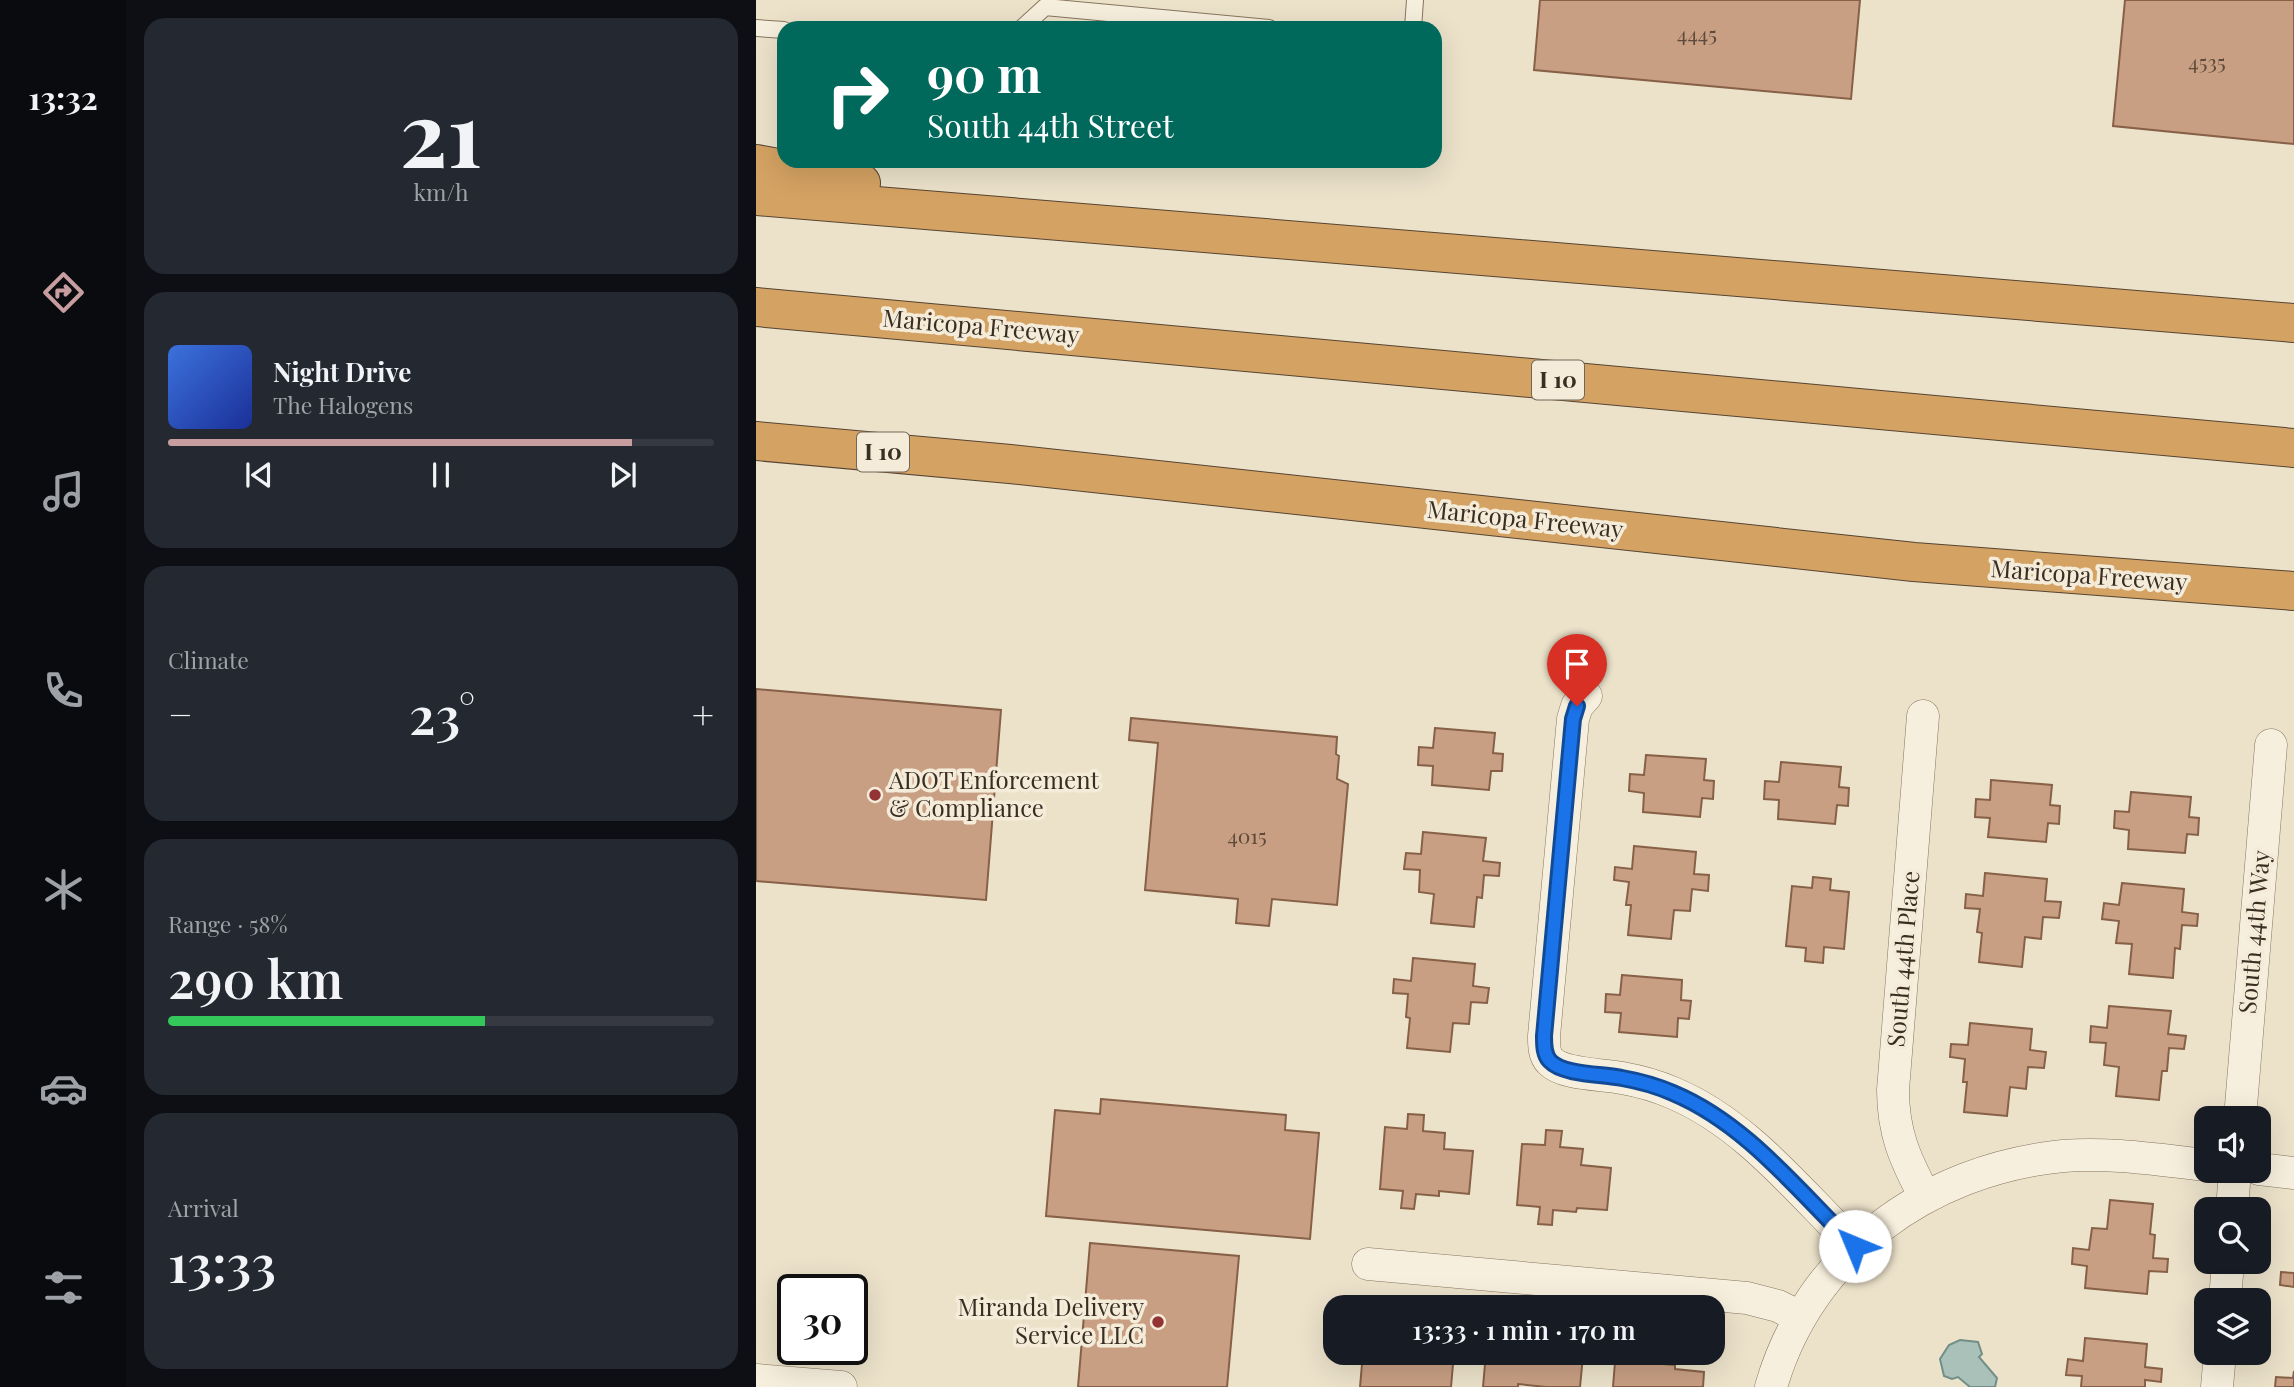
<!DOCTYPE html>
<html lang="en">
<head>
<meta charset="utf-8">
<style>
	:root { --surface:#171b24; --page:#242831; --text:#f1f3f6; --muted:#9ea1a6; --line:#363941; --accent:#c79d9f }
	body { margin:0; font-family:"Playfair Display",serif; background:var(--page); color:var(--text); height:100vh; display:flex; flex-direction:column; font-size:26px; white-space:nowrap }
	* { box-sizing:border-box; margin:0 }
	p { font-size:23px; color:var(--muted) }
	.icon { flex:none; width:38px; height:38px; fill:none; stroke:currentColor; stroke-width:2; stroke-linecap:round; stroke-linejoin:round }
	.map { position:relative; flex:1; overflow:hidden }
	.drawer { display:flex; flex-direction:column; gap:18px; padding:18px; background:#0d0f14; width:630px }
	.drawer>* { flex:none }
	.top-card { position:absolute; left:21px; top:21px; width:665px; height:147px; border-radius:21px; box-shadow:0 7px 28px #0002; background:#00695c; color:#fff; overflow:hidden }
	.tools { position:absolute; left:1438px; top:1106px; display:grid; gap:14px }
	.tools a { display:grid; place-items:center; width:77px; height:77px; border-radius:14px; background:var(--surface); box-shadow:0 7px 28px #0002; font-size:35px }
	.speed { position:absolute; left:21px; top:1274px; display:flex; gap:14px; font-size:35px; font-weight:700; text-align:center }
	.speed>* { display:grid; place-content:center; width:91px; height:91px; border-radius:50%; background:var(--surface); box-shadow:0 7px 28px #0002; line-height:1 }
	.speed .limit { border:4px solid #111; border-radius:10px; background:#fff; color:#111 }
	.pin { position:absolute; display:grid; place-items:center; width:60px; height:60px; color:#fff; margin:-72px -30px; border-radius:50% 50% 50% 0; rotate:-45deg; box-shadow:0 0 7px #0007 }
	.pin .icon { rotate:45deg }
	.me { position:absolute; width:77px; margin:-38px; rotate:315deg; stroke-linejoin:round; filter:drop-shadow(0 0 5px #0008) }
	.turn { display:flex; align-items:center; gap:24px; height:147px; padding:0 35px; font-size:32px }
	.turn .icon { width:91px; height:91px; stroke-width:2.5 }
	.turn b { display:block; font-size:49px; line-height:60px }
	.big { font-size:52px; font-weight:600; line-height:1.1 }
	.drawer .card { flex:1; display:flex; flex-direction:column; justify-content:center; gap:10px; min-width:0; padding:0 24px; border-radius:21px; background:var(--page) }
	.drawer .dial { align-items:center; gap:0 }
	.dial b { font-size:91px; line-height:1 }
	.song { display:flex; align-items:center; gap:21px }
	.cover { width:84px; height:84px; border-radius:10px; background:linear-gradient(135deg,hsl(220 70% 55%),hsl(230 70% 35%)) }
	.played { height:7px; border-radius:4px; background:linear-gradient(90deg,var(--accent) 85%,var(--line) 85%) }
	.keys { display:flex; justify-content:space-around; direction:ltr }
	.heat { display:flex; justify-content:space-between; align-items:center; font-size:38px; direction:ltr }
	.charge { height:10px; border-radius:5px; background:linear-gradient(90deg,#34c759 58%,var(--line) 0) }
	.trip { position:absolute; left:567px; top:1295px; width:402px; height:70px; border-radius:21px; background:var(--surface); box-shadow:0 7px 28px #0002; font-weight:600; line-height:70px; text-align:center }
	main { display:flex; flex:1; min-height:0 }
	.dock { display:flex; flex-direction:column; width:126px; justify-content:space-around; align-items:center; background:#090b0e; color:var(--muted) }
	.dock .icon { width:49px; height:49px }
	.dock .selected { color:var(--accent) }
	.dock b { font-size:32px; color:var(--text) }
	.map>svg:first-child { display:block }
	.water { fill:#aac1ba; stroke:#718f88; stroke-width:2 }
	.building { fill:#c89f83; stroke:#866047; stroke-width:2 }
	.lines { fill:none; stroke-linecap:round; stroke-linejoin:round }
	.service-casing { stroke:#88755f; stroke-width:18 }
	.minor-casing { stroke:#88755f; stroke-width:33 }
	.motorway-casing { stroke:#564433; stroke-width:40 }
	.service { stroke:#f7efdd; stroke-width:16 }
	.minor { stroke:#f7efdd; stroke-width:32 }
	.motorway { stroke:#d4a262; stroke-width:38 }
	.route-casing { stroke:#114b97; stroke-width:18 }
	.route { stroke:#1a73e8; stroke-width:12 }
	.poi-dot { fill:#933334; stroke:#f4ecd9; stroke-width:2.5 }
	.labels { text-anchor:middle; stroke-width:7; stroke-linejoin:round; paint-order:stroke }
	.number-label { font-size:21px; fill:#5e4a3a }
	.shield { fill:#f4ecd9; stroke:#726659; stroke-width:2 }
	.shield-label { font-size:23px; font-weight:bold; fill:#3a2d22 }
	.street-label { font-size:24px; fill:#3a2d22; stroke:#f4ecd9 }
	.poi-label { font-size:24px; fill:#3a2d22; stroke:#f4ecd9; text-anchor:start }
</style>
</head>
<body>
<main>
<nav class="dock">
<b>13:32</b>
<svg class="icon selected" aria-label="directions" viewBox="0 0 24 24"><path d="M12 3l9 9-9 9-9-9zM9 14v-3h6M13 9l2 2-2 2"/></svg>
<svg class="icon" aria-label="music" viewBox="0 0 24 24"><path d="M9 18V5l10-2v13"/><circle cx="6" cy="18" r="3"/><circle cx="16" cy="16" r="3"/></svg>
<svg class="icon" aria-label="phone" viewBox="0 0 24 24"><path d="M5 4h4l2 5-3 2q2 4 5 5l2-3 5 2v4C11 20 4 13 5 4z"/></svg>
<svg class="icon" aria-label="climate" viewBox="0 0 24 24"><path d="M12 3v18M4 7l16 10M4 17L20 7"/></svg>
<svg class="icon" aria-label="car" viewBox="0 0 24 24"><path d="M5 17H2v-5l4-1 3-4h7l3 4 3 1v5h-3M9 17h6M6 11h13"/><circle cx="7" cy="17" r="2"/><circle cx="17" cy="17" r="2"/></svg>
<svg class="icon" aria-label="filters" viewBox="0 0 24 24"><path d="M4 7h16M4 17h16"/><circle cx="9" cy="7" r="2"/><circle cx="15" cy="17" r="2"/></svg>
</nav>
<section class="drawer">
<div class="card dial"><b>21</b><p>km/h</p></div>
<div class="card">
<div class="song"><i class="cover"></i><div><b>Night Drive</b><p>The Halogens</p></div></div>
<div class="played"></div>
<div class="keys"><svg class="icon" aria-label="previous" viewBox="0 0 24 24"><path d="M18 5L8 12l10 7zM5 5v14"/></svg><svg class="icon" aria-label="pause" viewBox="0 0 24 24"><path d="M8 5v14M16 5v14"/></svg><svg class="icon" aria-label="next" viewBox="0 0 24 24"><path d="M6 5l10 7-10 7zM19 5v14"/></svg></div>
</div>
<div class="card"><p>Climate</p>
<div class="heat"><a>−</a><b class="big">23°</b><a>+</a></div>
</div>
<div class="card"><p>Range · 58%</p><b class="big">290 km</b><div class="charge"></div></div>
<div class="card"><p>Arrival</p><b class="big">13:33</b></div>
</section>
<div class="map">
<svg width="1538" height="1387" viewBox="0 0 1538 1387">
	<rect width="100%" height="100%" fill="#ece2ca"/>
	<path class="water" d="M1204,1340L1222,1342L1226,1354L1223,1357L1241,1378L1239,1387H1214L1202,1377L1196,1379L1188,1376L1184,1359L1193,1345Z"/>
	<path class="building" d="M784,0H1104L1095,99L778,70Z
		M1369,0H1538V144L1357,126Z
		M0,689L245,710L230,900L0,881Z
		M375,718L581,737L580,754L583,756L581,779L592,784L581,905L516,899L513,926L480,923L482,899L389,890L402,743L373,740Z
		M679,728L739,733L737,753L747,754L746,771H735L733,790L676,785L677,766L662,765L663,747L677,748Z
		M890,755L950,759L948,780L958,781L957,799L946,798L944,817L887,812L888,793L873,791L874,774L888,775Z
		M1025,762L1085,767L1083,787L1093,788L1092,806L1081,805L1079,824L1022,819L1023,800L1008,799L1009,781L1023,782Z
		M1235,780L1296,785L1294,805L1304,806L1303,824L1292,823L1290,842L1232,837L1234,818L1219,817L1220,799L1234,800Z
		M1375,792L1435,797L1433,817L1443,818L1442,835L1431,834L1429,853L1372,849L1373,830L1358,828L1359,811L1373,812Z
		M667,832L730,838L727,861L744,863L743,876L728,875L726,898L721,897L718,927L675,923L678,894L663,892L664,870L648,869L650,853L665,854Z
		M878,846L940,852L938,874L953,875L952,891L936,889L934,911L918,910L915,939L872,935L875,905H870L873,882L858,880L859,867L876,869Z
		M1229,873L1291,879L1289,901L1305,902L1303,918L1287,917L1285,939L1269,937L1266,967L1223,962L1226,933L1221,932L1224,909L1209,908L1210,894L1227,896Z
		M1057,877L1075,879L1074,890L1093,892L1088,949L1068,947L1067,963L1049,961L1050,948L1030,946L1036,886L1056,888Z
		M1366,883L1428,889L1426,912L1442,914L1441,926L1426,925L1424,949L1419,948L1417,978L1373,974L1376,944L1360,943L1363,921L1346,919L1348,903L1363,905Z
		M657,958L719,964L717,986L733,988L731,1003L715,1002L713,1024L697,1023L694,1052L651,1048L654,1018L650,1017L652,994L637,993L638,979L655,981Z
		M866,975L926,980L925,1000L935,1001L933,1019L922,1018L921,1037L863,1032L865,1013L849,1012L850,994L864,995Z
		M1353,1006L1415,1011L1412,1034L1430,1036L1428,1049L1413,1048L1411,1071H1406L1403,1100L1360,1096L1363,1067L1348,1065L1350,1043L1334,1042L1335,1026L1351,1028Z
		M1214,1023L1276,1029L1274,1050L1290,1052L1288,1068L1272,1067L1270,1089L1254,1087L1251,1116L1208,1112L1211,1082H1207L1209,1059L1194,1057L1195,1044L1212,1045Z
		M345,1099L530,1115L529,1130L563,1133L554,1239L290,1216L299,1110L344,1114Z
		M652,1114L668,1115L667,1131L689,1133L688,1149L717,1151L713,1194L683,1191V1196L660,1194L658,1209L645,1208L647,1191L624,1189L629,1127L651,1129Z
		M790,1130L806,1131L804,1147L827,1149L825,1165L855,1168L851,1210L821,1208L820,1212L797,1210L796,1225L782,1224L784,1207L761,1205L766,1144L789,1145Z
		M1354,1200L1397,1204L1394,1234L1399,1235L1397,1258L1412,1259L1411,1272L1393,1271L1391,1294L1329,1288L1331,1266L1316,1264L1317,1248L1333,1250L1336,1228L1351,1229Z
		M334,1243L483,1256L471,1387H322Z
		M1525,1272L1538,1273V1287L1524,1285Z
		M1329,1338L1391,1344L1389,1367L1406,1369L1405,1382L1389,1380V1387H1325L1326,1376L1310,1375L1312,1359L1327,1361Z
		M607,1353H698L695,1387H604Z
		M730,1353H787L827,1356L824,1387H790L762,1384V1387H727Z
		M883,1353H897L896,1363L919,1365V1369L948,1372L947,1387H857L859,1362L882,1364Z
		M1538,1371V1387H1519L1520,1377L1537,1378Z"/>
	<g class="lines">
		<defs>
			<path id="service" d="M0,28L28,30
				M266,28L289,7L513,28
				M657,28L659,0"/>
			<path id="minor" d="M830,696L821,706L817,719L788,1036C788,1045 788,1055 794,1061C807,1075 847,1074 866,1078C883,1081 901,1086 917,1093C991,1124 1043,1192 1099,1246
				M1167,716L1137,1090C1137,1133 1149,1159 1169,1197
				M1484,1118L1515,745
				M1503,1169L1538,1173
				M1476,1209L1479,1171
				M612,1264L991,1298L1022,1306L1044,1317
				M1469,1300L1472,1262
				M0,1380L85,1387
				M1015,1387C1053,1254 1172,1169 1307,1156C1354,1152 1403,1160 1451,1165
				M1461,1387L1464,1353"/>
			<path id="motorway" d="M0,164L105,183
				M0,196L1538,323
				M0,307L1538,448
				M0,441L254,464L1158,562L1538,591"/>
		</defs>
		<use href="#service" class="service-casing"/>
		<use href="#minor" class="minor-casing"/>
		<use href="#motorway" class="motorway-casing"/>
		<use href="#service" class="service"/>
		<use href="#minor" class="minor"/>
		<use href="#motorway" class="motorway"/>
	</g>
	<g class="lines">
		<defs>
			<path id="route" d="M821,706L817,719L788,1036C788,1045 788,1055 794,1061C807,1075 847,1074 866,1078C883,1081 901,1086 917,1093C991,1124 1043,1192 1099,1246"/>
		</defs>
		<use href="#route" class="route-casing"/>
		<use href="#route" class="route"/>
	</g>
	<g class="poi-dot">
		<circle cx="119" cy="795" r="7"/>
		<circle cx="402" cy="1322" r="7"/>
	</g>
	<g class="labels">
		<g class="number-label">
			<text x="941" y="42">4445</text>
			<text x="1451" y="70">4535</text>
			<text x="491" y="844">4015</text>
		</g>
		<g class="shield">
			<rect x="776" y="360.5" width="52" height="39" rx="5"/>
			<rect x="101" y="432.5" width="52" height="39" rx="5"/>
		</g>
		<g class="shield-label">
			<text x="802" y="388">I 10</text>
			<text x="127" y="460">I 10</text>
		</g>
		<g class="street-label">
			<text transform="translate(225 327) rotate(5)" y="8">Maricopa Freeway</text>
			<text transform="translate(769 520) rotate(6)" y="8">Maricopa Freeway</text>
			<text transform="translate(1333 576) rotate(4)" y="8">Maricopa Freeway</text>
			<text transform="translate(1499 932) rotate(-85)" y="8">South 44th Way</text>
			<text transform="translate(1148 959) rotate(-85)" y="8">South 44th Place</text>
		</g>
		<g class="poi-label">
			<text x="133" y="789">ADOT Enforcement<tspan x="133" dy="28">&amp; Compliance</tspan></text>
			<text x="388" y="1316" text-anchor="end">Miranda Delivery<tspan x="388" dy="28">Service LLC</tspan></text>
		</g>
	</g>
</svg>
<div class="tools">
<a><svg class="icon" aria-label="sound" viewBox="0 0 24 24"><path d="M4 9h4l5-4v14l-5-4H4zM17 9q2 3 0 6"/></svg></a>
<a><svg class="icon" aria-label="search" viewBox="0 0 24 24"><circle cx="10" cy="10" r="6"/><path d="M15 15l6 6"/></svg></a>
<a><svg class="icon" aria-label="layers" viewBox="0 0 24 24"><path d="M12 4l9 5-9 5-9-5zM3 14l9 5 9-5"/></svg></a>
</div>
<div class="speed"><div class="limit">30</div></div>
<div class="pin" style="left:821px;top:706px;background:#d93025"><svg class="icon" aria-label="arrive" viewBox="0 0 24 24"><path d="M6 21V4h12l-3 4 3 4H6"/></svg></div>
<svg class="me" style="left:1099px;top:1246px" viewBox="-20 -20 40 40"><circle r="19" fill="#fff"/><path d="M0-13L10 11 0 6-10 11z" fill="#1a73e8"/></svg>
<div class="trip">13:33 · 1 min · 170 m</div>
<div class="top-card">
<div class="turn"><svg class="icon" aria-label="right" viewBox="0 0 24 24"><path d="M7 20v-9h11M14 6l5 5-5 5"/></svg><div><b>90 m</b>South 44th Street</div></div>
</div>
</div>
</main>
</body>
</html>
